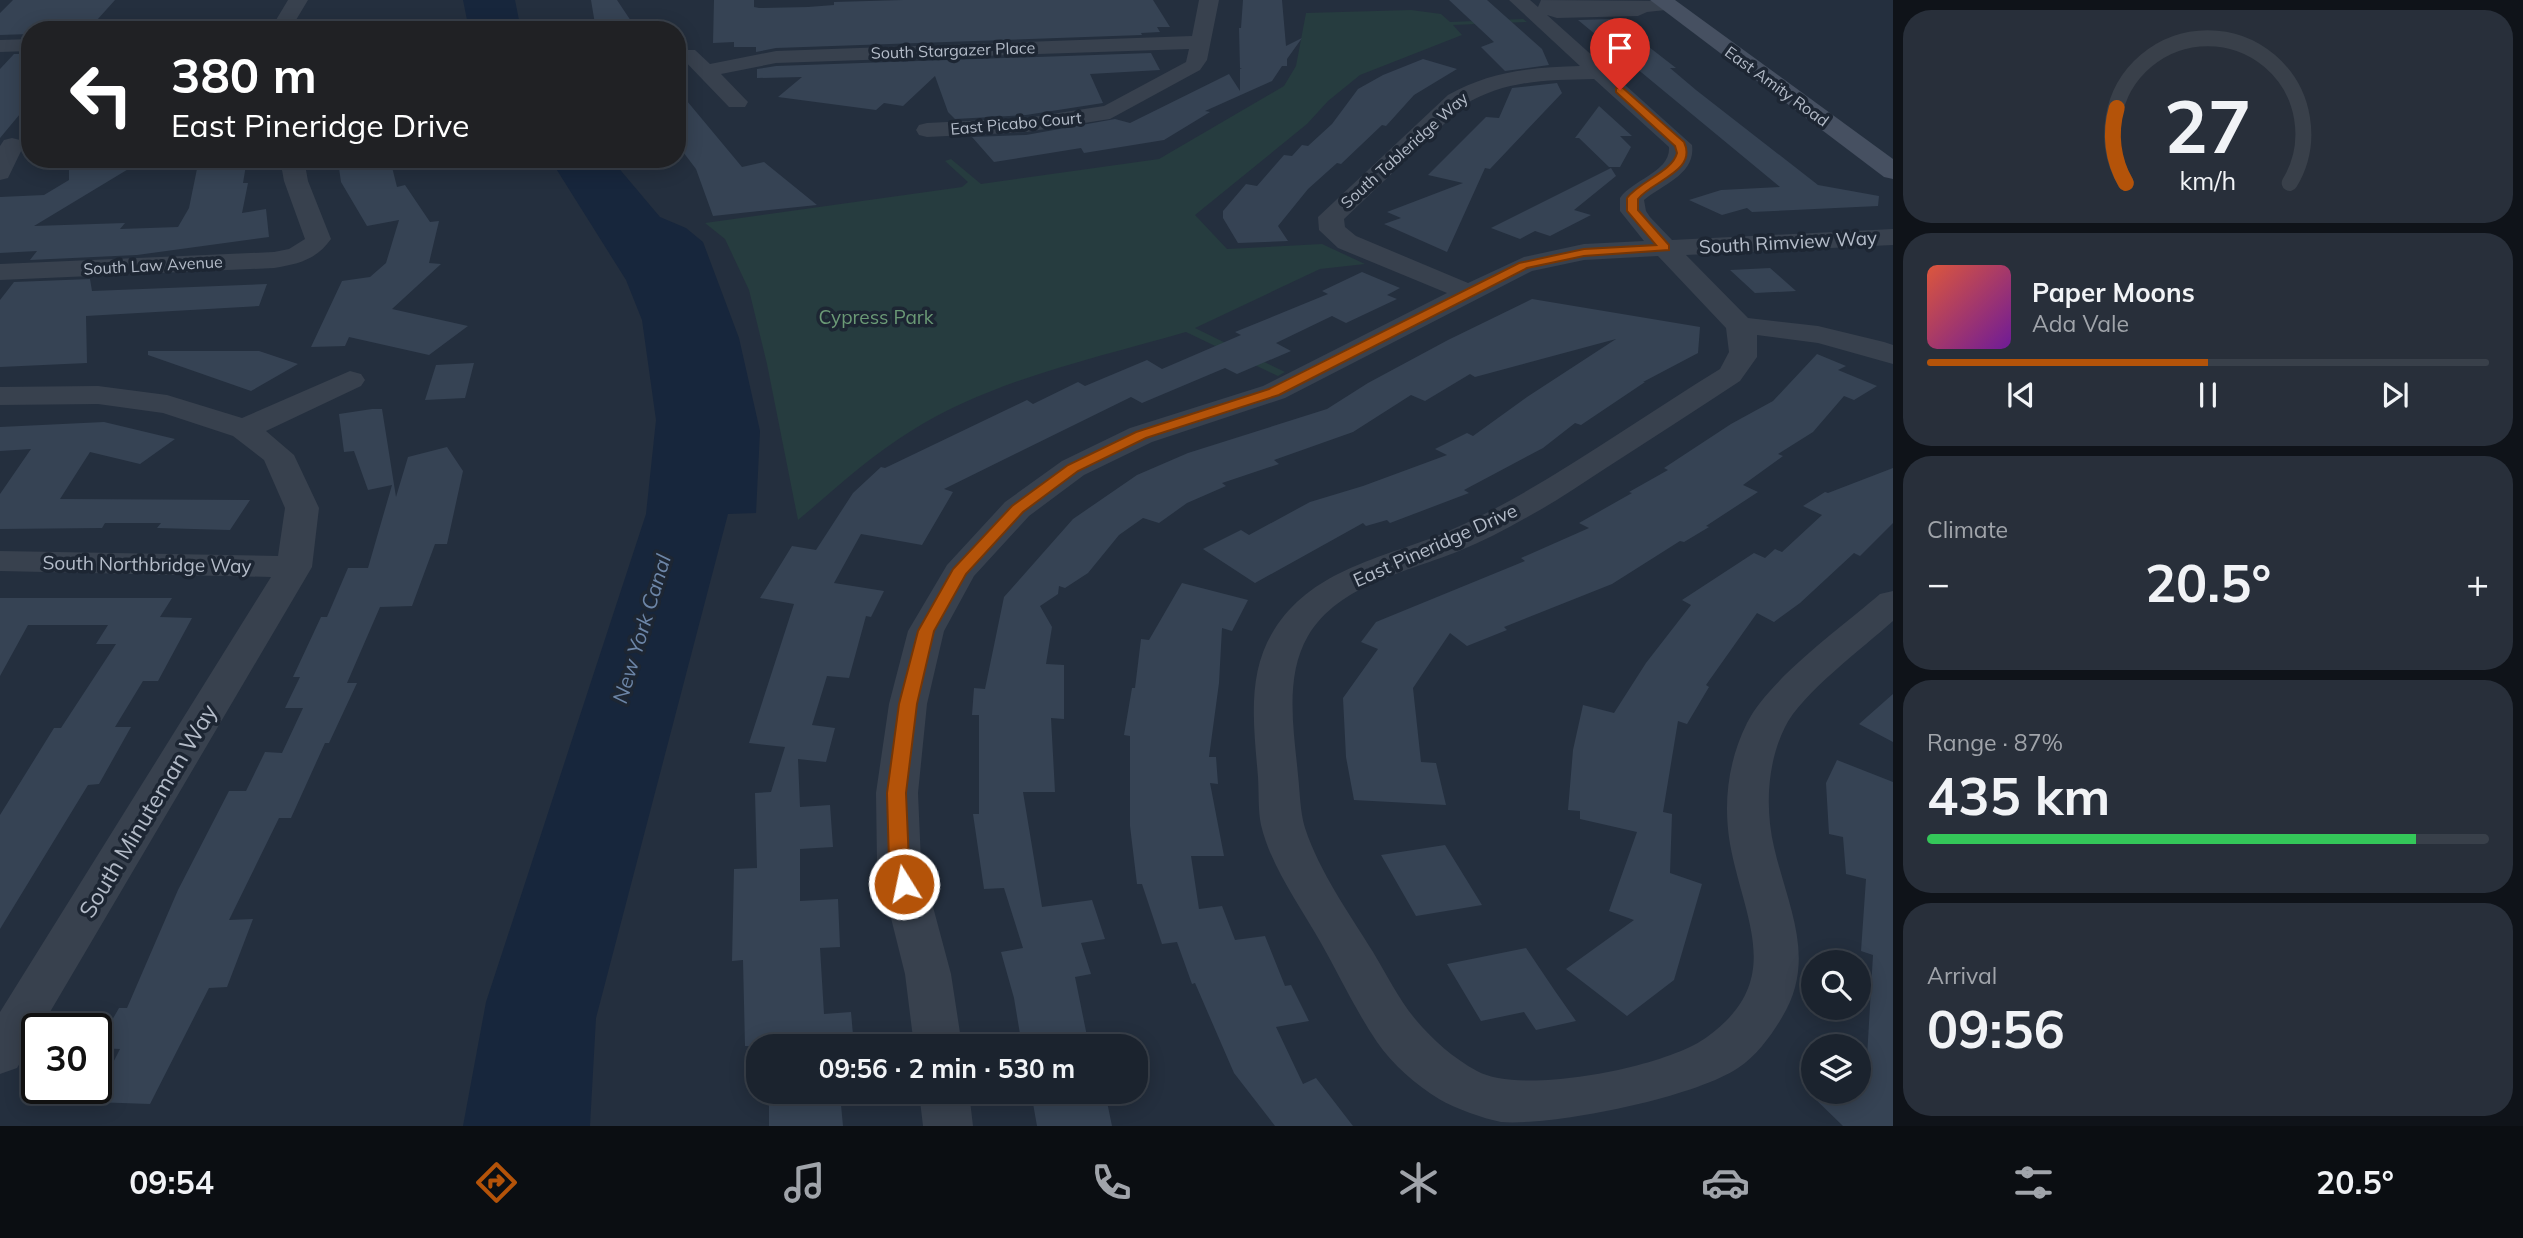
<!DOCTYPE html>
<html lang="en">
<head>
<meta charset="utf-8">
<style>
	:root { --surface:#1b232e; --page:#282f3a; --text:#f1f3f6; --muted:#a0a4aa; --line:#39404a; --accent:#b45309 }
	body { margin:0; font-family:Mulish,sans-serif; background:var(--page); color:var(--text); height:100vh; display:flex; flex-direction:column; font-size:26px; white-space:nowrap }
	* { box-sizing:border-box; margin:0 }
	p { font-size:23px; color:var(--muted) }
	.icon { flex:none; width:38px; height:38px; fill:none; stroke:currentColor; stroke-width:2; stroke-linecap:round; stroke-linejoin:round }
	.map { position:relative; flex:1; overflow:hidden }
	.side { display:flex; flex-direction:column; gap:10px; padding:10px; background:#0f1319; width:630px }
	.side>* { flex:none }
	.top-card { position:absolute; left:21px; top:21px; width:665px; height:147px; border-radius:28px; box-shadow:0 4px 18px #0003,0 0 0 2px var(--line); background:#202124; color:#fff; overflow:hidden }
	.buttons { position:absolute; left:1801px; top:950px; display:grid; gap:14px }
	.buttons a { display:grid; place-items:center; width:70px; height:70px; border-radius:50%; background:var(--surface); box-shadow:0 4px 18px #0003,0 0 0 2px var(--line); font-size:35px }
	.speed { position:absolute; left:21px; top:1013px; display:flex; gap:14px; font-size:35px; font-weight:700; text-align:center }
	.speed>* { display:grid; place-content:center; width:91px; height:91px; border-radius:50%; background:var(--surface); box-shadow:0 4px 18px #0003,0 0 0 2px var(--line); line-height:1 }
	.speed .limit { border:4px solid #111; border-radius:10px; background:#fff; color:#111 }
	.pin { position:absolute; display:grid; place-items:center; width:60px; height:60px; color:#fff; margin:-72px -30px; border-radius:50% 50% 50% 0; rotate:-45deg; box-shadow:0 0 7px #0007 }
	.pin .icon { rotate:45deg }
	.me { position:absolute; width:77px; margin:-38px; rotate:350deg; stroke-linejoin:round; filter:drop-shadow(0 0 5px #0008) }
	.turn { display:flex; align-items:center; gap:24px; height:147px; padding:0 35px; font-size:32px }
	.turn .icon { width:91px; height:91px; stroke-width:2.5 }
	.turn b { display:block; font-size:49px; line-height:60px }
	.big { font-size:52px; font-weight:700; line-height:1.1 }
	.side .widget { flex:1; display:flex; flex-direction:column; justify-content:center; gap:10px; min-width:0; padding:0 24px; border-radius:28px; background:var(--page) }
	.side .dial { align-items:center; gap:0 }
	.dial svg { height:182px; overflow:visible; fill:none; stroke:var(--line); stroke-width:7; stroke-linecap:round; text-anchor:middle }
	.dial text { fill:var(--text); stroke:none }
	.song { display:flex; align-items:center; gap:21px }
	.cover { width:84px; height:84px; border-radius:10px; background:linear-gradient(135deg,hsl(10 70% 55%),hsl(280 70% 35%)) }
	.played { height:7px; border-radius:4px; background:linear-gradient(90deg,var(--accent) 50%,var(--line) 50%) }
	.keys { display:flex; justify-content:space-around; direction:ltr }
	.heat { display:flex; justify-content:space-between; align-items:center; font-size:38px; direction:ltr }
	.charge { height:10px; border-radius:5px; background:linear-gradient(90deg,#34c759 87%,var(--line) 0) }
	.trip { position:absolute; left:746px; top:1034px; width:402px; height:70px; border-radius:28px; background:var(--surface); box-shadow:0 4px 18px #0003,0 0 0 2px var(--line); font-weight:700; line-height:70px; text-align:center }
	.dock { display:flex; height:112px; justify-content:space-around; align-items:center; background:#0b0e12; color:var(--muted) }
	.dock .icon { width:49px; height:49px }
	.dock .current { color:var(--accent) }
	.dock b { font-size:32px; color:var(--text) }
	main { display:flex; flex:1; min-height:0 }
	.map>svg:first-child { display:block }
	.green { fill:#263c3f }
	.water { fill:#17263c }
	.building { fill:#364354 }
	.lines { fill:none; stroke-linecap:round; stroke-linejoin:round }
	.street { fill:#38414e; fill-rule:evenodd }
	.secondary { fill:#465061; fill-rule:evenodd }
	.route { fill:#b45309; stroke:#753606; stroke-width:2 }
	.labels { text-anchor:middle; stroke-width:7; stroke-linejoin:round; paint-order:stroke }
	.far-street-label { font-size:16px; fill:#b4bcc9; stroke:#1d2633 }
	.street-label { font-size:19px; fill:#b4bcc9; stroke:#1d2633 }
	.park-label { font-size:19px; fill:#6b9a76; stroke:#1d2633 }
	.water-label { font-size:21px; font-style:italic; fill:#6d86a8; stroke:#1d2633 }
	.near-street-label { font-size:23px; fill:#b4bcc9; stroke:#1d2633 }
</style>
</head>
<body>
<main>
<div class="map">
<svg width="1893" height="1126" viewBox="0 0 1893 1126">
	<rect width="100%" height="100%" fill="#242f3e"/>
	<path class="green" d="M1411,10L1441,14L1450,22L1523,19L1527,22L1453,25L1462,35L1360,75L1328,101L1307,124L1195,215L1227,249L1322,244L1365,264L1320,269L1195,328L1285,372L1278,376L1186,332C1093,359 994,379 911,431C870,456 834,490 798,520L767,364L749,290L725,239L705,223L962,187L968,182L945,161L951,159L981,184L1159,159L1284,86L1296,66L1306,13Z"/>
	<path class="water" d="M463,0H515L521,30H469Z
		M550,159H611L660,217L686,228L703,242L739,338L760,431L756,513L728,514L596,1018L590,1126H463L486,1002L646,514L656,420L642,320L626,280Z"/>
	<path class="building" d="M13,0H115L88,30H30V34L0,35V13Z
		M591,0H617L637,30H596Z
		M714,0H754V7L759,8L808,7L834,5V2L903,0H1153L1170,27H1157L1160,32L1141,33L1142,35L776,48L756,52V47H734V42L713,43Z
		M1243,0H1282L1286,46L1302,38L1287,59V66H1282L1272,81L1205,111L1210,112L1164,140L1084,153L1081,148L994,162L972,137L1026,135L1115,119L1130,123L1229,74L1240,91V69L1242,68H1240L1239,28H1241Z
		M1449,0H1487L1542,49L1549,65L1505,71L1481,47L1494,42Z
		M1613,19L1676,68H1670L1696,90L1818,185L1879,196L1878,206L1752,212L1747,208L1722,215L1689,200L1721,190L1780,187L1578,20Z
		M1151,53L1160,70L1090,74L1103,103L1026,115L955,119L948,112L935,76L903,106L884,103L876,110L778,97L802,77L757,78V69L776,66Z
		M14,54H30V102L0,138V69Z
		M1423,59L1457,69L1414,95L1386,126L1382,125L1341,164L1337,163L1308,189L1278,226L1288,241L1238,243L1223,218V211L1246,184L1257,186L1284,155L1292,156L1302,145L1308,146L1332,124L1358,89L1383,75Z
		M1557,83L1562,93L1490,169L1485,168L1447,252L1384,224L1401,218L1387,212L1463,183L1428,175L1486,117L1499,118L1512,88Z
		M677,89L742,167L764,162L817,205L713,216L696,169L677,144Z
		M1599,106L1632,136H1620L1631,147L1620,167H1609L1579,138H1575Z
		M69,159H145L34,226L125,223L120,229L178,227L189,208L199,159H247L243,183H248L242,213L266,209L269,237L137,255L30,260L37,251L0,253V197L44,195L69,180Z
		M350,159H390L397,187L405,185L430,222L439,221L429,263L441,264L392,309L468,326L429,355L349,337L345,346L311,347L342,281L370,277L386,263L399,220L367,226L341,182L338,161Z
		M1611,168L1616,176L1574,210L1591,215L1550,236L1535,231L1520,239L1491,228Z
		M1770,268L1796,291L1755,293L1730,270Z
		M1362,272L1400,288L1387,295L1397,299L1346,323L1332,316L1276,343L1291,351L1237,374L1225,368L1142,403L1131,397L944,489L953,492L922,545L861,534L834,583L884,591L871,617L866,616L849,678L827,676L812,725L835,728L826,762L798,759L800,807L830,805L833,847L800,849V901L838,899L840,947L820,948L824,1014L851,1012L854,1046H745L743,960L732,961L734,869L757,868L755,793L771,792L785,747L749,743L794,604L760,598L792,546L816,550L853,493L881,467L885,468L1027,400L1033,404L1078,382L1085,386L1147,360L1162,369L1241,335L1235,332L1328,294L1322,291Z
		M90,279L92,291L267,284L259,306L86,316L87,363L0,367V300L14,282Z
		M1532,299L1700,327L1698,353L1643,382H1645L1581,425L1575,423L1543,448L1464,490L1469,493L1390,523L1387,520L1366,526L1363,523L1255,583L1203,549L1241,530L1249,535L1310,502L1363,486L1447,455L1435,449L1467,433L1473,436L1527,397L1616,339L1475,377L1470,374L1425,401L1411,395L1353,432L1274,460L1279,464L1222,483L1226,486L1187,503L1159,523L1143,518L1119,535L1088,573L1065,588L1059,586L1058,594L1040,606L1052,627L1046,664L1064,665V719L1051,718L1055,792H1023L1042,907L1092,900L1105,939L1081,943L1091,974L1075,977L1089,1046H1022L1014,998L1001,952L1023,948L1004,888L984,889L973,814H979V715H972L974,688L985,689L1004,597L1073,519L1137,475L1188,453L1327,409L1368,383L1448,340Z
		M148,351H259L298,364L251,391L148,355Z
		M1817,354L1846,366L1838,370L1877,386L1854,400L1844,396L1813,432L1778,454L1783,456L1743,485L1758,492L1706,526L1709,527L1684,542L1680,541L1612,584L1504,627L1507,630L1467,646L1450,633L1413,688L1421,762L1436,763L1446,805L1354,800L1346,757L1343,698L1378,649L1361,642L1376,622L1525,561L1521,558L1589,528L1579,523L1632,493L1629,492L1668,470L1664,468L1731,424L1773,401Z
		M474,363L465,398L425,400L436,365Z
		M372,409H382L396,497L408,457L447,447L463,471L447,544H435L412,606L380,607L347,683H357L329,743H325L291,818H279L229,920L253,919L227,987L209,988L150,1104L93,1102L120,1049L96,1048L119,1008H127L178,890L229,791H246L265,752L282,753L303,708H285L300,677H293L321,617H327L348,568H368L392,485L368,490L354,451L344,452L339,414Z
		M104,422L175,439L140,464L90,452L60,499L250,500L230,530L157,528L161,523H105L102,528L0,529V494L31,449L0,451V427Z
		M1893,468V523L1860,556L1854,553L1800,603L1774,622L1757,613L1706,685L1709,687L1687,724L1678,721L1663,812L1672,814L1670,873L1702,884L1674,980L1627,1016L1566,969L1634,920L1609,911L1637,832L1580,819V811L1568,810L1573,750L1583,705L1614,713L1646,663L1691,605L1682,600L1754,553L1765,558L1775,549L1782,552L1822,515L1803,506L1825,492L1828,493Z
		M1182,583L1248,600L1232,631L1222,628L1219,683L1209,757H1216L1218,784L1210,783L1224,856H1191L1199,909L1222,906L1235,940L1265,936L1285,986L1291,985L1309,1021L1276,1027L1303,1084L1316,1078L1353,1126H1275L1234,1073L1195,983L1192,984L1177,942L1162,944L1142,884H1137L1130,826V736L1124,735L1132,688H1135L1141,639L1149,640Z
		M0,598H172L160,617L192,618L158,681H143L115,727H131L99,784L88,785L0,929V815L54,728H61L116,644H96L108,625H28L0,676Z
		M1893,694V742L1859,724Z
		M1837,760L1893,782V1126H1843L1808,1092H1858V1077L1866,1074L1873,955L1861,951L1866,879L1846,874L1843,837L1829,834L1826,783Z
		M1445,845L1482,905L1416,916L1381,855Z
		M1526,948L1555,991L1576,1021L1536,1030L1524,1012L1481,1021L1447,964Z
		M1031,1092H1105L1112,1126H1037Z
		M840,1094L843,1126H769V1100Z"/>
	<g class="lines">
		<path class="street" d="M288,0H308L290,30H270Z
			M1199,0H1219L1207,60L1200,70L1110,119L1026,132L927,137L919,135L916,130L919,125L927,123L1026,118L1104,106L1186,62L1189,49L776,63L721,74L748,102L745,107H729L678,54L681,50H695L710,64L776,51L1192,36Z
			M1509,0H1530L1538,7L1541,0L1675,1L1678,5L1675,9L1647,12L1638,16L1557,18L1547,15L1692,145C1696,174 1663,184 1644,200L1646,211L1650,217L1672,240L1893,229V245L1686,255L1748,318L1818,326L1884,342L1893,345V364L1818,343L1757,335V357L1740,381C1696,410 1651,439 1606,468C1581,484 1557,501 1531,515C1508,528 1484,541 1459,551C1408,572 1339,584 1308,636C1284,677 1294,731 1298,775C1300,792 1300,812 1305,828C1320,873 1349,913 1373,952C1387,975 1399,1000 1416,1020C1433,1040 1453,1058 1477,1071C1522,1096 1667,1067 1707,1037C1786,980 1744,920 1730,844C1723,803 1728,761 1747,723C1769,679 1842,627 1880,594L1893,591V621C1864,647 1801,694 1785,727C1767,763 1765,808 1774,847C1788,908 1818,960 1781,1019C1770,1037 1756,1056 1738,1068C1693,1098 1554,1126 1501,1122C1482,1118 1456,1109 1439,1099C1415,1084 1393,1065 1377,1042C1356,1011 1339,975 1321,943C1300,906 1271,867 1261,825C1258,810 1259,793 1258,777C1254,728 1246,674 1274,630C1311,572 1374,560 1434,537C1460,527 1487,513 1511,500C1582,460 1650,412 1720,369L1729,352L1726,328L1658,256L1584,260L1532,271L1285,398L1152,442L1084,475L1029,516L974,576L944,631L927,704L918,793L921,862L951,974L962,1046H914L905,974L877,862L876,793L889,704L908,631L947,565L1005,502L1062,461L1130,428L1263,386L1447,293L1338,248L1319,230L1318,217L1448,95C1490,71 1533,67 1580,66ZM1594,79L1669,147C1671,172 1632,180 1620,198V211L1644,241L1584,244L1524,257L1468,283L1356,236L1345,227L1344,219L1464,105C1505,80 1547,80 1594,79Z
			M30,39V51L0,52V40Z
			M12,138L20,140L24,145L8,178L0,180V146L4,140Z
			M280,159H304L308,181L331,239C316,260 298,264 274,268L0,280V264L274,252L289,249L305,239L284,181Z
			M350,371L361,374L365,380L361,386L266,431L294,455L319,508L312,567L40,1029H37V1035L17,1068L0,1074V1012L271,577L0,571V551L278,556L285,508L264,460L233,436L163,413L98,404L0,405V387L98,386L167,395L242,418Z
			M919,1092H969L973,1126H923Z"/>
		<path class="secondary" d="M1650,0H1675L1893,159V179L1884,177Z"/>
	</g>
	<path class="route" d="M1616,88H1623L1684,142C1698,171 1652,181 1638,199V210L1669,245V250L1584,256L1527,268L1279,395L1146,438L1078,471L1023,512L966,574L934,631L917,704L906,793L909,862L914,884L911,890L904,892L897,890L889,862L887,793L899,704L918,631L953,569L1012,506L1068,465L1136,432L1269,389L1519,263L1584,249L1656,245L1627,211V198C1640,181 1672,172 1677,153L1675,146L1616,92Z"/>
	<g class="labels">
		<g class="far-street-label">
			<text transform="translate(953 50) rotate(-2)" y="6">South Stargazer Place</text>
			<text transform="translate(1777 86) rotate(36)" y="6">East Amity Road</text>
			<text transform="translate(1016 123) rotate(-5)" y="6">East Picabo Court</text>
			<text transform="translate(1404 150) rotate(-42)" y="6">South Tableridge Way</text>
			<text transform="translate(153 265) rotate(-3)" y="6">South Law Avenue</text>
		</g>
		<g class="street-label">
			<text transform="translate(1788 242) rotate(-3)" y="7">South Rimview Way</text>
			<text transform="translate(1435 545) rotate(-24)" y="7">East Pineridge Drive</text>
			<text transform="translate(147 564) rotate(1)" y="7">South Northbridge Way</text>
		</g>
		<g class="park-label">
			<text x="876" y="324">Cypress Park</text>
		</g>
		<g class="water-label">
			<text transform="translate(642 629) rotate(-73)" y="7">New York Canal</text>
		</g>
		<g class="near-street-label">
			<text transform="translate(148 811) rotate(-59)" y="8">South Minuteman Way</text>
		</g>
	</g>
</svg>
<div class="buttons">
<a><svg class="icon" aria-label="search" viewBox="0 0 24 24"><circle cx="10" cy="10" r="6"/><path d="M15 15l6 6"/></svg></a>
<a><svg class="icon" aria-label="layers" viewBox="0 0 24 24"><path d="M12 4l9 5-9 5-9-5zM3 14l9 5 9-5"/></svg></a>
</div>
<div class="speed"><div class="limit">30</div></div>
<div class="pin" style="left:1620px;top:90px;background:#d93025"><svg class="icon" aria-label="arrive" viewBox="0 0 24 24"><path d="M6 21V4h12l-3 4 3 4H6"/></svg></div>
<svg class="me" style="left:904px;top:884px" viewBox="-20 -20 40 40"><circle r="17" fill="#b45309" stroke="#fff" stroke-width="3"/><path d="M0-11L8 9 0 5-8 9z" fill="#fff"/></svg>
<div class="trip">09:56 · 2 min · 530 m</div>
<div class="top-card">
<div class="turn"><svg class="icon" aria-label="left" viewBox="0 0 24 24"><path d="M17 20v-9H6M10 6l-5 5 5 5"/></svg><div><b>380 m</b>East Pineridge Drive</div></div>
</div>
</div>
<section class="side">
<div class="widget dial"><svg viewBox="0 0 100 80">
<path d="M14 69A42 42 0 1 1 86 69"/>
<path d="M14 69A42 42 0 0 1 10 36" stroke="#b45309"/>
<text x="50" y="56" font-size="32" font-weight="700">27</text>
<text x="50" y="72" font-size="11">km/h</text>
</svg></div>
<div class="widget">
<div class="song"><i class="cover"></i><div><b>Paper Moons</b><p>Ada Vale</p></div></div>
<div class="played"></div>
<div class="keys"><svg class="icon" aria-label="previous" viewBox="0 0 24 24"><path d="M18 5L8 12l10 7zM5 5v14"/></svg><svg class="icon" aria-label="pause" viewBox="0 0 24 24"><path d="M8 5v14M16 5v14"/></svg><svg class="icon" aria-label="next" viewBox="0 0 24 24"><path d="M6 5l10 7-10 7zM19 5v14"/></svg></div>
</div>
<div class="widget"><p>Climate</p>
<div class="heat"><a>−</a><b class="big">20.5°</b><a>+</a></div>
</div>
<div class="widget"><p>Range · 87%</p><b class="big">435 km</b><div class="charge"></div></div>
<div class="widget"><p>Arrival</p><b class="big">09:56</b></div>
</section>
</main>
<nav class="dock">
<b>09:54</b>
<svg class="icon current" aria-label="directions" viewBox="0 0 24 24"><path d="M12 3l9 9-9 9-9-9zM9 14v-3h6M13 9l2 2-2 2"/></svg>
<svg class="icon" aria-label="music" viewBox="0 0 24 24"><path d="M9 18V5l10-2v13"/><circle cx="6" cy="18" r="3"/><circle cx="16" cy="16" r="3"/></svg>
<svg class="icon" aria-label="phone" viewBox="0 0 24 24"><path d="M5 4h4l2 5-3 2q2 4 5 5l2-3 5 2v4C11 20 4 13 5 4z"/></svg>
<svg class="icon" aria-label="climate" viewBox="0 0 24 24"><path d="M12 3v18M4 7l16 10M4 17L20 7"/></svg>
<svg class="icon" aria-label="car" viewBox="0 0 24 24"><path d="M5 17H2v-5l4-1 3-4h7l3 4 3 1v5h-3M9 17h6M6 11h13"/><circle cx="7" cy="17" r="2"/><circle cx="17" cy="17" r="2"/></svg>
<svg class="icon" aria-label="filters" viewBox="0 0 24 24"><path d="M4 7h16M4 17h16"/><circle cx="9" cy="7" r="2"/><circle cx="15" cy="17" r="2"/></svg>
<b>20.5°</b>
</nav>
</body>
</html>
